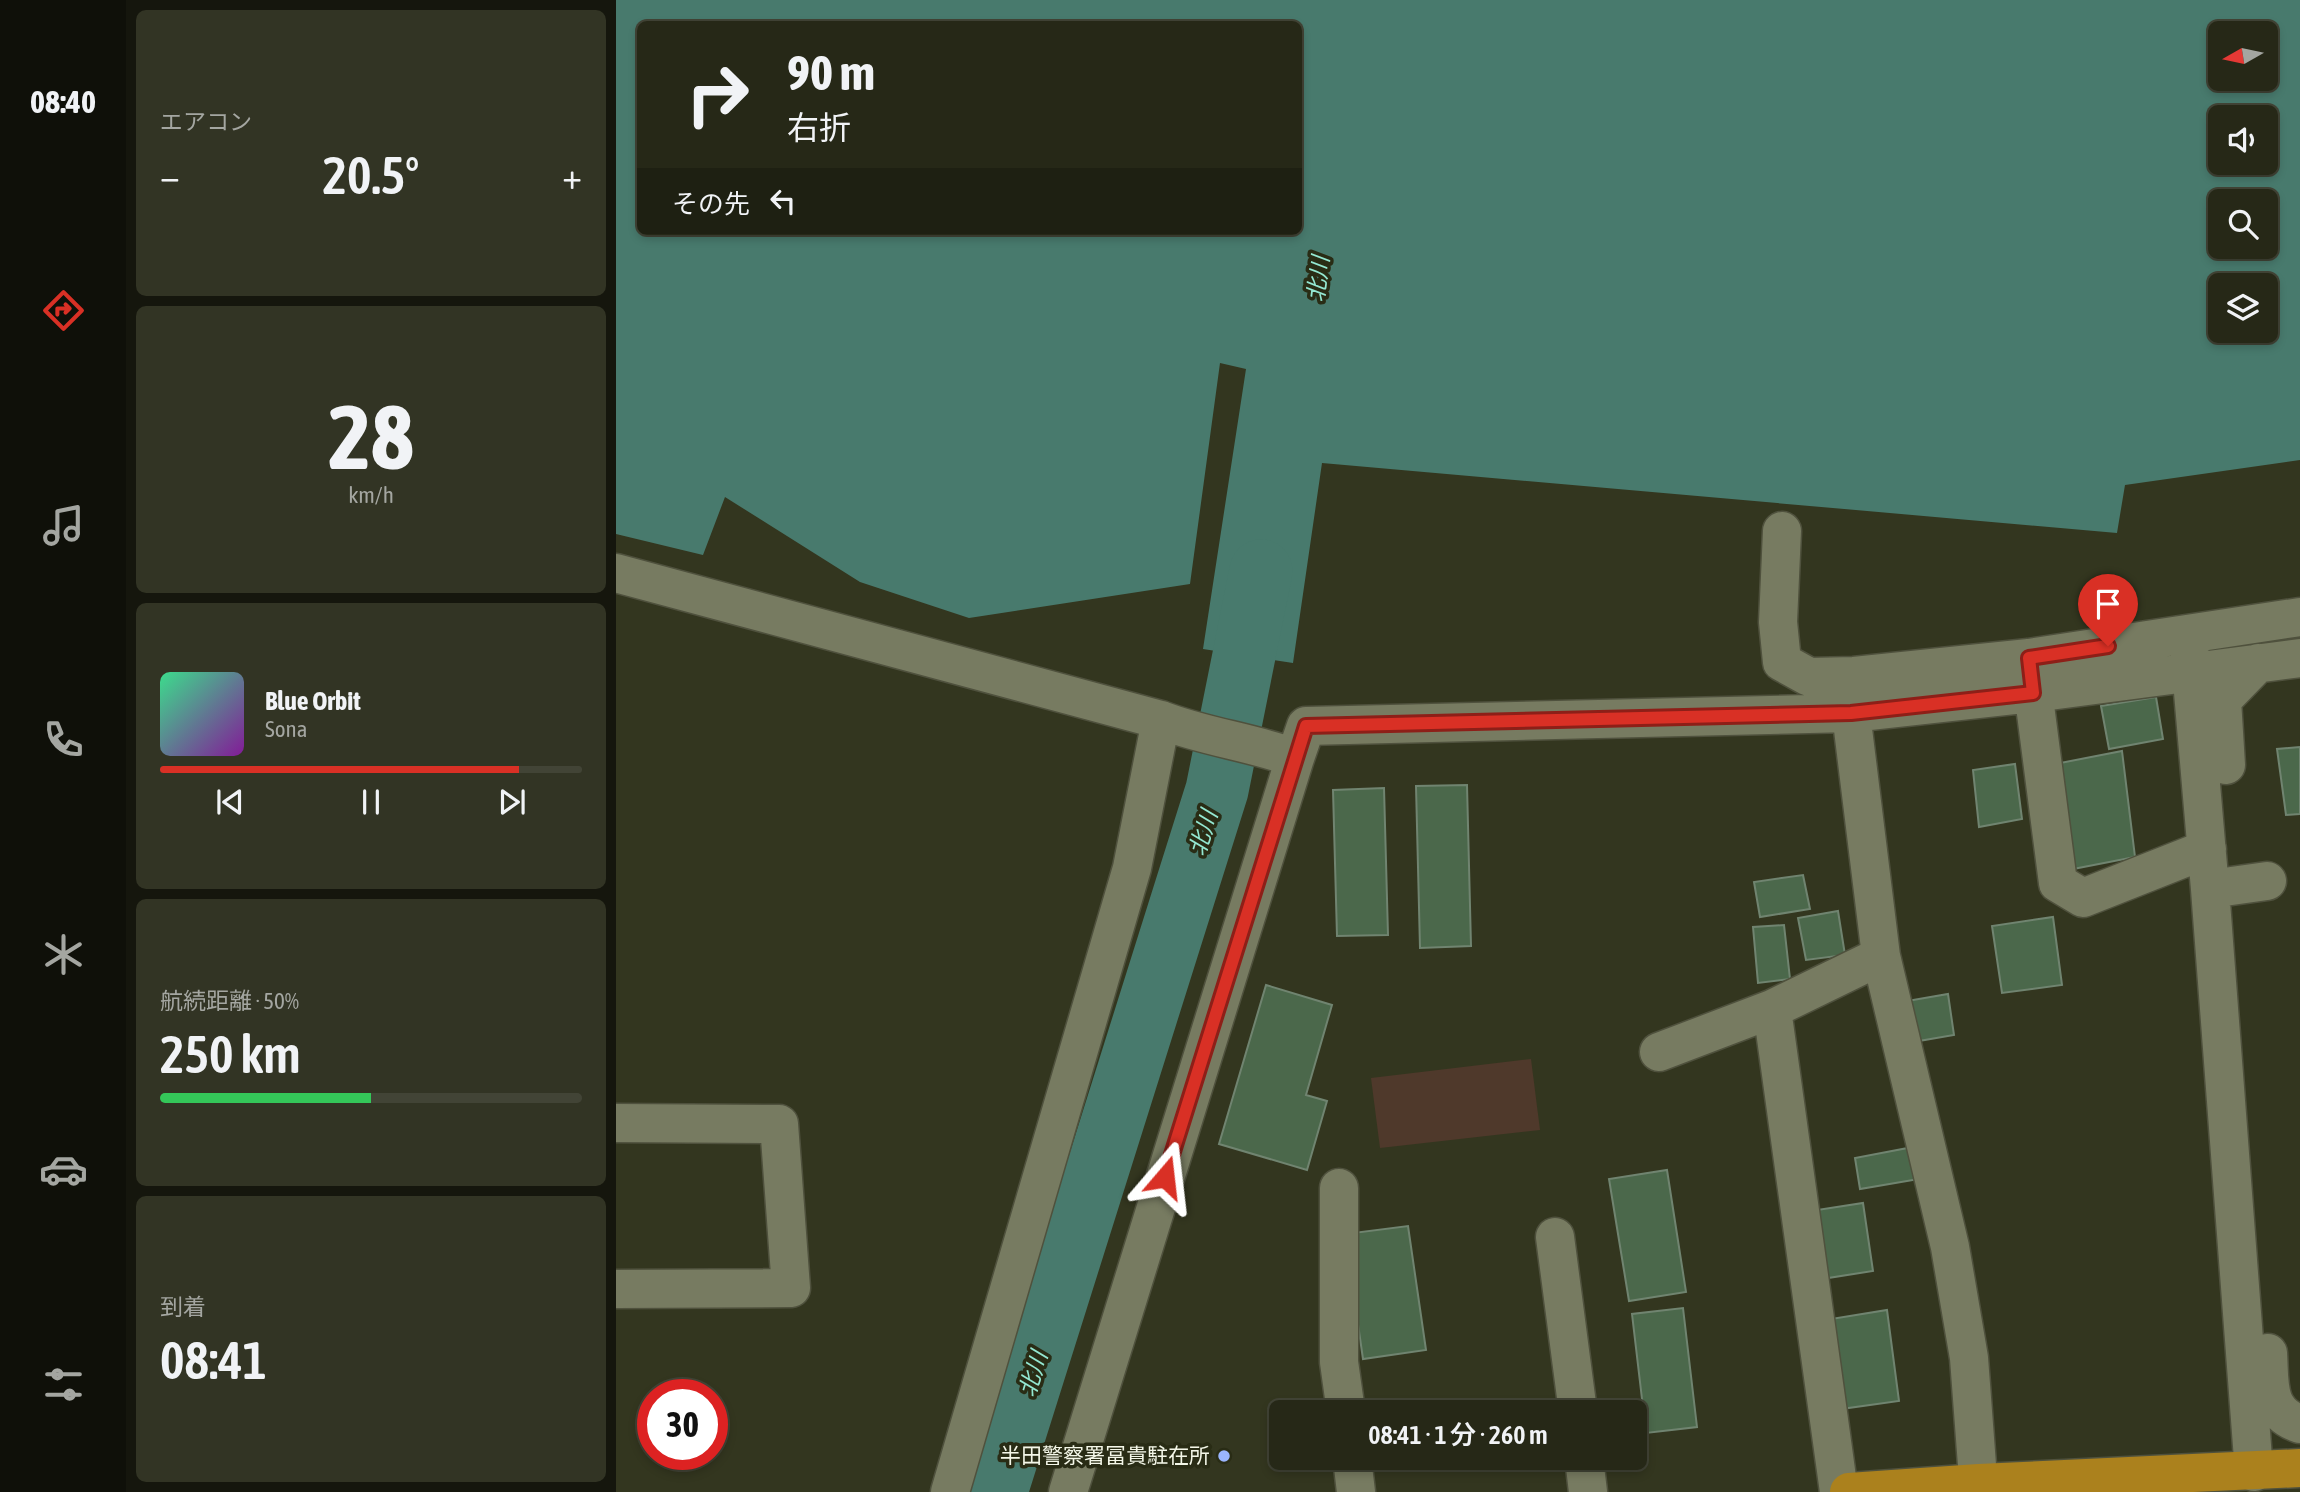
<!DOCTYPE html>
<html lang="ja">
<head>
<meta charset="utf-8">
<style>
	:root { --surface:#262817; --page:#323424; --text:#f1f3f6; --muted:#a4a6a1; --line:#424436; --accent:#d93025 }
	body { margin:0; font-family:"Asap Condensed","Noto Sans JP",sans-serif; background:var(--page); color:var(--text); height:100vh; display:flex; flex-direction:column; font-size:26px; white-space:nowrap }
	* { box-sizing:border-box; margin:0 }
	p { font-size:23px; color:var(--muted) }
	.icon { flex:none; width:38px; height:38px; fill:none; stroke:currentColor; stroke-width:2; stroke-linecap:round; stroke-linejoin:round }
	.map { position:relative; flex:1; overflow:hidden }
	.drawer { display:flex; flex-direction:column; gap:10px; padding:10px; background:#15160d; width:490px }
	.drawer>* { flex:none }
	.guide { position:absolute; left:21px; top:21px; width:665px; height:214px; border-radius:10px; box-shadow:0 4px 10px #0003,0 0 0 2px var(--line); background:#262817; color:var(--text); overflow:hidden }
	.needle { width:46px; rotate:261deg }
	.fabs { position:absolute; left:1592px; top:21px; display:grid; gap:14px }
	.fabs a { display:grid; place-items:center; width:70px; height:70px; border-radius:10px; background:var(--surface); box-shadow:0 4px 10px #0003,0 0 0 2px var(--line); font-size:35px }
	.speed { position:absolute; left:21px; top:1379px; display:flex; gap:14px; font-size:35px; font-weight:700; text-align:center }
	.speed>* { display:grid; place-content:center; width:91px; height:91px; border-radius:50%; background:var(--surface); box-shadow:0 4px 10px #0003,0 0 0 2px var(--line); line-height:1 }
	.speed .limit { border:10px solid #d22; background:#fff; color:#111 }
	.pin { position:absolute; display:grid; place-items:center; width:60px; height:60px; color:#fff; margin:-72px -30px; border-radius:50% 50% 50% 0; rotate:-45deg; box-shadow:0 0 7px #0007 }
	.pin .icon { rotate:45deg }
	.me { position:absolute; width:77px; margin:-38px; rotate:17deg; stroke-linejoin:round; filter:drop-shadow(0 0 5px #0008) }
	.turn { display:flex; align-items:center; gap:24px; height:147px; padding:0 35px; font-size:32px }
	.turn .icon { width:91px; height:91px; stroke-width:2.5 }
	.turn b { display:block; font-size:49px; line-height:60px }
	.then { display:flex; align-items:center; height:66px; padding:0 35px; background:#0003; gap:14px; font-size:26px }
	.big { font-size:52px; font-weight:600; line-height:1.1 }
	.drawer .card { flex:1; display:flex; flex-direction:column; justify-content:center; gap:10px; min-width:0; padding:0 24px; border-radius:10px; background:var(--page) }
	.drawer .dial { align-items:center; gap:0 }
	.dial b { font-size:91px; line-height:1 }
	.song { display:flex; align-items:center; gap:21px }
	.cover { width:84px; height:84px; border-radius:10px; background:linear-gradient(135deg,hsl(150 70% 55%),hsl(290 70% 35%)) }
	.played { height:7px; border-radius:4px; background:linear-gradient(90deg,var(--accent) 85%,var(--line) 85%) }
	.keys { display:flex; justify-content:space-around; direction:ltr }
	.heat { display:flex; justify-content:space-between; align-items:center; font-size:38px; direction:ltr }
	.charge { height:10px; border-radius:5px; background:linear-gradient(90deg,#34c759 50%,var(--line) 0) }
	.trip { position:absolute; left:653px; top:1400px; width:378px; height:70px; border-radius:10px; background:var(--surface); box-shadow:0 4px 10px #0003,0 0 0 2px var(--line); font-weight:600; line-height:70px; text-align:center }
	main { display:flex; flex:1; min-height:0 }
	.tabs { display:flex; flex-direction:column; width:126px; justify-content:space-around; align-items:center; background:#0f1009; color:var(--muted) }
	.tabs .icon { width:49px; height:49px }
	.tabs .on { color:var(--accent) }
	.tabs b { font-size:32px; color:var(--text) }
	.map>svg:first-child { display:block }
	.green { fill:#4f392b }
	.water { fill:#487a6d; fill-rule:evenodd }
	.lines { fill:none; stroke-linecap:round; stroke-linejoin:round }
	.river { stroke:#487a6d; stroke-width:63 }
	.building { fill:#4b684b; stroke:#708470; stroke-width:2 }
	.minor-casing { stroke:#4f513d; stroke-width:41 }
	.highway-casing { stroke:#4f513d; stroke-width:41 }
	.minor { stroke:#777b61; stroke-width:38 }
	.highway { stroke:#ab811d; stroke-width:38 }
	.route-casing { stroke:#8d1f18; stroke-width:18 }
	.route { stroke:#d93025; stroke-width:12 }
	.poi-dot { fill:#9ab5fd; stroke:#292c15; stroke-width:2.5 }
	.labels { text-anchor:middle; stroke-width:7; stroke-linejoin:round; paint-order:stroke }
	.poi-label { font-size:21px; fill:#f4f7e8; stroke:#292c15; text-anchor:end }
	.water-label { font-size:23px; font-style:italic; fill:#94e8d2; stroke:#292c15 }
</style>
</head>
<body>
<main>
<nav class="tabs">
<b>08:40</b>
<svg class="icon on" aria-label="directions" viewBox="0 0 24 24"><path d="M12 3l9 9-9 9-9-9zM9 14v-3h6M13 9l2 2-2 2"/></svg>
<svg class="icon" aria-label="music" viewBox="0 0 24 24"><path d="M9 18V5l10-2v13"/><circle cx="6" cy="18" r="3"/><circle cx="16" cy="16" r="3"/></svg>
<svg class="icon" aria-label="phone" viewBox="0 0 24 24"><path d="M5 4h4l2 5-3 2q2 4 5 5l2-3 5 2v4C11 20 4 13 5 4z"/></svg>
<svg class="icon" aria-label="climate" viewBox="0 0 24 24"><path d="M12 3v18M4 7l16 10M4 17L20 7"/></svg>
<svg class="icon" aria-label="car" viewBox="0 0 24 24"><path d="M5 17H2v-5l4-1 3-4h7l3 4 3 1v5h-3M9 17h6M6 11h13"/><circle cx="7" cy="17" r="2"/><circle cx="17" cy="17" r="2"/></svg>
<svg class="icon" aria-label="filters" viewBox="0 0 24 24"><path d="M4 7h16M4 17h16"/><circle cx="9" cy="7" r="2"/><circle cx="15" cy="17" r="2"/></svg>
</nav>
<section class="drawer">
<div class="card"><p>エアコン</p>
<div class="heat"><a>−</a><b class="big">20.5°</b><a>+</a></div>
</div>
<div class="card dial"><b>28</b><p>km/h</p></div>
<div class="card">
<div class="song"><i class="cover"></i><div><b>Blue Orbit</b><p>Sona</p></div></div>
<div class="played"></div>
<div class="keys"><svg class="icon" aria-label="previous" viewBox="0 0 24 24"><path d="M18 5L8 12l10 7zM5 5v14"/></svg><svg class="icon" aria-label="pause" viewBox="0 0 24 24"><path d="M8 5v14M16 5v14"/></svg><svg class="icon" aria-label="next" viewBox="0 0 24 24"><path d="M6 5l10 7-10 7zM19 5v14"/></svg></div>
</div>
<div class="card"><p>航続距離 · 50%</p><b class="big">250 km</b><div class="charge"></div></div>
<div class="card"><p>到着</p><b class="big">08:41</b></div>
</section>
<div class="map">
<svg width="1684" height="1492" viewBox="0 0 1684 1492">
	<rect width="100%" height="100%" fill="#33361f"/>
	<path class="green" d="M915,1059L924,1130L764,1148L755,1078Z"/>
	<path class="water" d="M0,0H1684V460L1509,485L1501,533L706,463L677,663L587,649L630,369L604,363L574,584L353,618L244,582L109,497L87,555L0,534ZM24,24H682V231H24ZM1605,33H1650V79H1605ZM1605,117H1650V163H1605ZM1605,201H1650V247H1605ZM1605,285H1650V331H1605Z"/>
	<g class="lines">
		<path class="river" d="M380,1492L601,790L645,571"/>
	</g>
	<path class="building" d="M1540,697L1547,739L1493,749L1485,706Z
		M1684,747V814L1670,815L1661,749Z
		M1506,751L1519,857L1452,870L1439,764Z
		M1399,764L1406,819L1363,827L1357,770Z
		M851,785L855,946L804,948L800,786Z
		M768,788L772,935L721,936L717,790Z
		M1187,875L1194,909L1144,917L1138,882Z
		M1222,911L1229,955L1190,960L1182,918Z
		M1437,917L1446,985L1386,993L1376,926Z
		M1168,925L1174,979L1142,983L1137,927Z
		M650,985L716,1005L690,1095L711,1101L691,1170L603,1144Z
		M1332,994L1338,1035L1297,1042L1291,1001Z
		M1297,1147L1303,1179L1244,1189L1239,1158Z
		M1051,1170L1070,1292L1013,1301L993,1179Z
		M1247,1203L1257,1271L1212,1278L1201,1210Z
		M792,1226L810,1350L747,1359L729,1234Z
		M1067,1308L1081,1427L1030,1433L1016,1314Z
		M1271,1310L1283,1401L1225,1409L1215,1319Z"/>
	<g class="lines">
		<defs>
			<path id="minor" d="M1166,531L1162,622L1166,662L1193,677L1238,676L1413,658L1684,617
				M0,573L545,720C589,737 635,742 679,758L690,726L1235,713L1417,693L1684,658
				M1572,634L1594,889L1638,1472
				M1414,667L1442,883L1467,898L1591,849
				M1235,713L1265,956L1334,1247L1353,1358L1363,1492
				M1610,765L1606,700L1642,663
				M1594,889L1651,881
				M1156,1009L1223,1492
				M1043,1052L1156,1009L1265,956
				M0,1123L163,1124L175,1288L0,1289
				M723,1188V1362L730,1412
				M939,1237L962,1412
				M1652,1353C1654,1383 1649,1412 1684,1424
				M736,1458L740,1492
				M968,1458L972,1492
				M334,1492L516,868L545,720
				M452,1492L679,758"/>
			<path id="highway" d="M1233,1492L1363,1483L1684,1468"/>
		</defs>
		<use href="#minor" class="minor-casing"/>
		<use href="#highway" class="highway-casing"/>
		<use href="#minor" class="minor"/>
		<use href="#highway" class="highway"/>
	</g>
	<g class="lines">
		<defs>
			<path id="route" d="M549,1177L690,726L1235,713L1417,693L1413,658L1492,646"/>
		</defs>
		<use href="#route" class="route-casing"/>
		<use href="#route" class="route"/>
	</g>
	<circle class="poi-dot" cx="608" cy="1456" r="7"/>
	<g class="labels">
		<g class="poi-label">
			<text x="594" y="1463">半田警察署冨貴駐在所</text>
		</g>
		<g class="water-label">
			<text transform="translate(702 279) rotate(-83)" y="8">北川</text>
			<text transform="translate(587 833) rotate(-73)" y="8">北川</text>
			<text transform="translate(417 1374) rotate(-73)" y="8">北川</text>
		</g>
	</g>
</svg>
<div class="fabs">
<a><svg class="needle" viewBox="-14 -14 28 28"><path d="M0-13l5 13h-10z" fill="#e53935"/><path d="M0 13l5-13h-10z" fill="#a4a6a1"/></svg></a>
<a><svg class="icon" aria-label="sound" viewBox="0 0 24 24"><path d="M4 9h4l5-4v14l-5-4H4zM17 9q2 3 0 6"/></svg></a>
<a><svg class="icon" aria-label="search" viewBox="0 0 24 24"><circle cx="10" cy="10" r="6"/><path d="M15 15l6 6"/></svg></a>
<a><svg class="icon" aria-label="layers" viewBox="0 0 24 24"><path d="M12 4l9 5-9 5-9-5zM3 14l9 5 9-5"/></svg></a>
</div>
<div class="speed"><div class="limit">30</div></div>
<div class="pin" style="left:1492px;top:646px;background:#d93025"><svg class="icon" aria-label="arrive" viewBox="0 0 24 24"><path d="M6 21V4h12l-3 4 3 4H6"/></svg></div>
<svg class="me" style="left:549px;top:1177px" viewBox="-20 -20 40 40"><path d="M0-17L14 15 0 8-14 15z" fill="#d93025" stroke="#fff" stroke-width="4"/></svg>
<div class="trip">08:41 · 1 分 · 260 m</div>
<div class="guide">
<div class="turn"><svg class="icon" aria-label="right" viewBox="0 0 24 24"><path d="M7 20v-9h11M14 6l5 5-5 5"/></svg><div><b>90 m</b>右折</div></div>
<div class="then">その先<svg class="icon" aria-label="left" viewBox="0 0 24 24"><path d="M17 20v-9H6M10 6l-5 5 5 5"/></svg></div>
</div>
</div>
</main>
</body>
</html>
